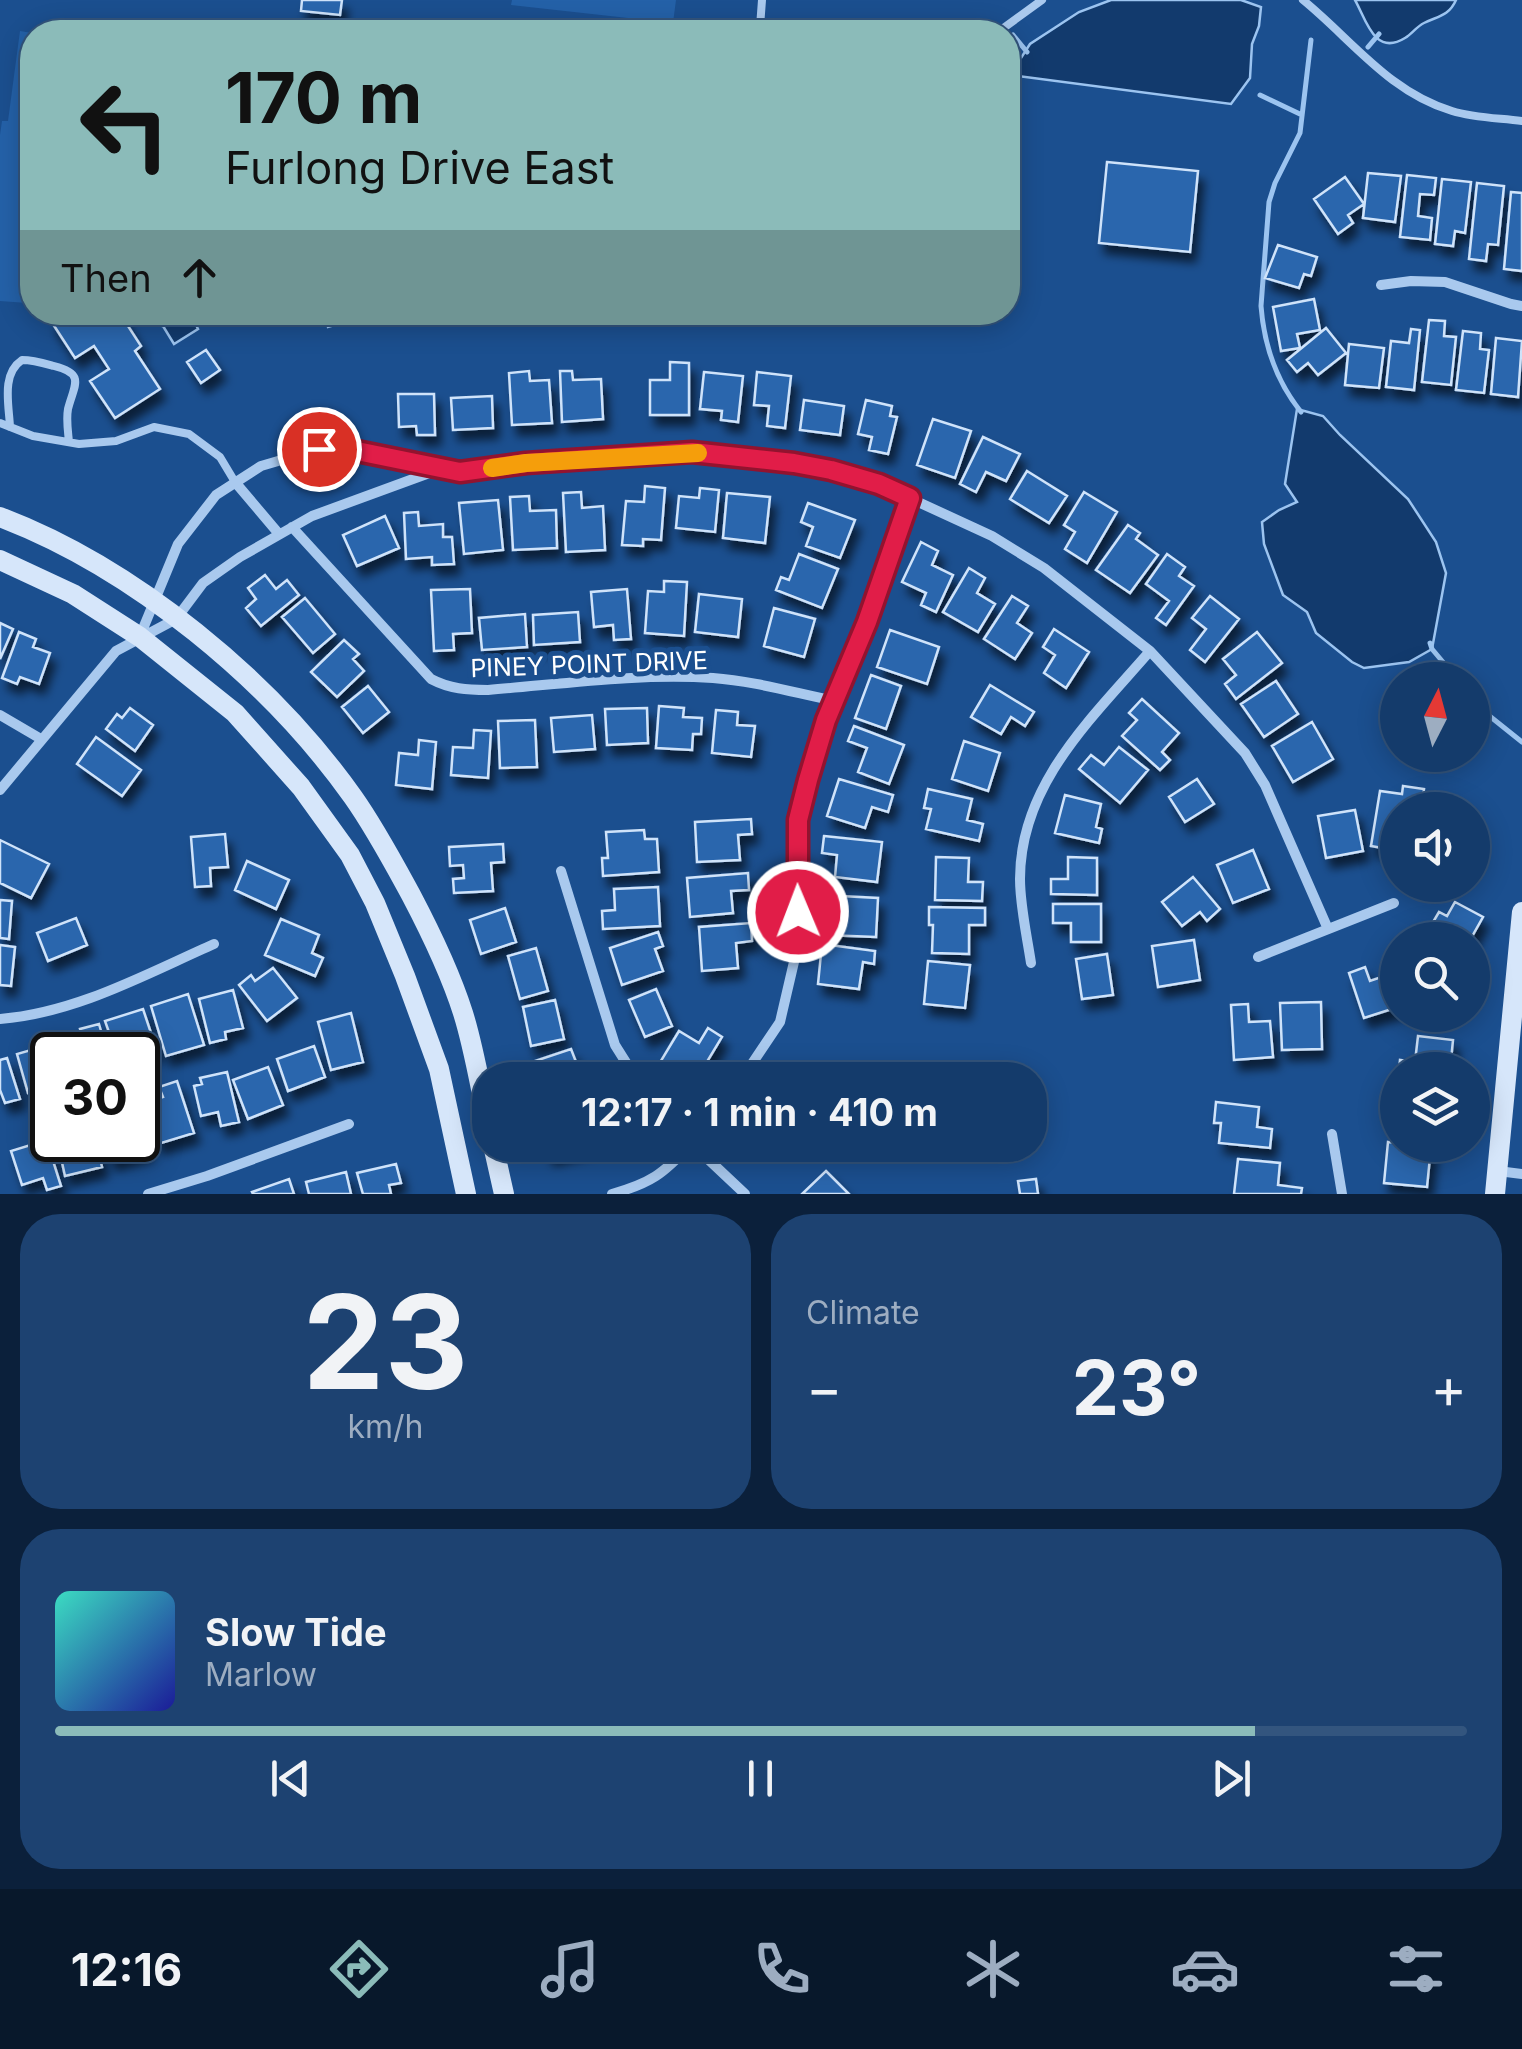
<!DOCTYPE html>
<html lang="en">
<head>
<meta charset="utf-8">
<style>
	:root { --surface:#143b6b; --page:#1d4271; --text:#f1f3f6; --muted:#9dadc1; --line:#33557e; --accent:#8bbbb9 }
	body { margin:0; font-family:Inter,sans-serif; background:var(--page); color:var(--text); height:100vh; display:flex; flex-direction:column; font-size:38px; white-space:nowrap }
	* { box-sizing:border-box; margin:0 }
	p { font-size:32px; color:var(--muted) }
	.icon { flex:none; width:55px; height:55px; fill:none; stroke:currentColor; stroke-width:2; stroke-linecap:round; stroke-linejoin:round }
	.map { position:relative; height:1194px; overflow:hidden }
	.drawer { display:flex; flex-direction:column; gap:20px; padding:20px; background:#0b203b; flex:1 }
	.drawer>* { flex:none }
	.banner { position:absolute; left:20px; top:20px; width:1000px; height:305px; border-radius:40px; box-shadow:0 5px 25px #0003,0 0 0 2px var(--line); background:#8bbbb9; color:#111; overflow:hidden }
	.needle { width:65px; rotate:6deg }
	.controls { position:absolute; left:1380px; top:662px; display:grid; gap:20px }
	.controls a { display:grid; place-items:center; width:110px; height:110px; border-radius:50%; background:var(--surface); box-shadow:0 5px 25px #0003,0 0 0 2px var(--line); font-size:50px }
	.speed { position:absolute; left:30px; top:1032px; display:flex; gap:20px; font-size:50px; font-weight:700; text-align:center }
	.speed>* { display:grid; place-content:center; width:130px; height:130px; border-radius:50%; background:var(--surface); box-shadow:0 5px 25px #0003,0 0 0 2px var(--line); line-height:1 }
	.speed .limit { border:5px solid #111; border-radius:15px; background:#fff; color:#111 }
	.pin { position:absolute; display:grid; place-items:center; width:85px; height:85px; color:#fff; margin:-42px; border:5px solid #fff; border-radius:50%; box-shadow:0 2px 10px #0007 }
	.me { position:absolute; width:110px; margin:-55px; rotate:359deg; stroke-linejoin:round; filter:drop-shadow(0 0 8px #0008) }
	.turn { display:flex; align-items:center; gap:35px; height:210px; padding:0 40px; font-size:45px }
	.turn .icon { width:130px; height:130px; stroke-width:2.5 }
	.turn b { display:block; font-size:70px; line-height:85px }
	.then { display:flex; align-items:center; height:95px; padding:0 40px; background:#0003; gap:20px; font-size:38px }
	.big { font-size:75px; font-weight:700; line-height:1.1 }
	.drawer .tile { flex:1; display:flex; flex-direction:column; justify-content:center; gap:15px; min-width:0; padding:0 35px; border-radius:40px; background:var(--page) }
	.drawer .dial { align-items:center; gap:0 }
	.dial b { font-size:130px; line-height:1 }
	.song { display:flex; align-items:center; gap:30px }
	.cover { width:120px; height:120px; border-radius:15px; background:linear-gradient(135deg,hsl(170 70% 55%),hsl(240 70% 35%)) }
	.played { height:10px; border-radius:5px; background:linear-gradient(90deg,var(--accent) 85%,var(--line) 85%) }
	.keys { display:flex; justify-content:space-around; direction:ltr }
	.heat { display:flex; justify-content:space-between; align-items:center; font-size:55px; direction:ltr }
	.drawer .tiles { flex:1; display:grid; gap:20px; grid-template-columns:1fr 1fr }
	.tile:last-child { grid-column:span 2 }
	.trip { position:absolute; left:472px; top:1062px; width:575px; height:100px; border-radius:40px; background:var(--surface); box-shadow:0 5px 25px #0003,0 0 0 2px var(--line); font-weight:700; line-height:100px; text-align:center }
	.dock { display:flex; height:160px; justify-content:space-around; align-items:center; background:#08182b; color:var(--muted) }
	.dock .icon { width:70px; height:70px }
	.dock .current { color:var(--accent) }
	.dock b { font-size:45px; color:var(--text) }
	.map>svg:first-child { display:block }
	.green { fill:#2461a8 }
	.water { fill:#123a6d; stroke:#9cc4f0; stroke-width:2.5 }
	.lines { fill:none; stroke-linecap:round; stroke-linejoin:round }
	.stream { stroke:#9cc4f0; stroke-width:5 }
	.building { fill:#2a66ad; stroke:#cfe3fa; stroke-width:2.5; filter:url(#shadow) }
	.service { stroke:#a9c9ee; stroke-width:8 }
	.minor { stroke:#a9c9ee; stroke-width:10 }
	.secondary { stroke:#d6e6fa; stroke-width:20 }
	.route-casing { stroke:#92132f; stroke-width:25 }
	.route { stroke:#e11d48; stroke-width:18 }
	.slow { stroke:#f59e0b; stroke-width:18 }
	.labels { text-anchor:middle; stroke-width:10; stroke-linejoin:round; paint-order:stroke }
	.street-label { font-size:25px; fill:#fff; stroke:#1b4f8f }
</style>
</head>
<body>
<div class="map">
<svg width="1522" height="1194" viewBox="0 0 1522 1194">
	<defs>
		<filter id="shadow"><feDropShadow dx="5.5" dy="10" stdDeviation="5" flood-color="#0009"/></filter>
	</defs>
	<rect width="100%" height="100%" fill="#1b4f8f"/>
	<path class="green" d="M512,0H676L673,23L511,5Z
		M20,31L32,33V247L27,303L0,301V135L2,121H8Z"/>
	<path class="water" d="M1111,0H1241L1261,7L1259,26L1252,44L1250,78L1231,104L1010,75L1030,44L1079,12Z
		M1355,0H1456C1449,16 1438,16 1424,23C1416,27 1412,34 1405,38C1374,57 1366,19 1355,0Z
		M154,313H194L198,321L195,323L198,329L174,344L163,326L154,325L152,319Z
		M260,313H353L338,324L328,327L327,321C316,322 298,326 284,324C276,322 267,316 260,313Z
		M1297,409L1323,416L1340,435L1408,499L1436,542L1446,573L1432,649L1409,662L1364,668L1352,662L1316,633L1307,612L1283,595L1264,544L1262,522L1279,510L1297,502L1285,484Z"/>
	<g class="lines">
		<path class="stream" d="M1013,35L1027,52
			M1368,47L1379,34
			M1260,95L1302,115
			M1301,412C1277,382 1264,345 1261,306L1269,202L1275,183L1300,133L1311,40
			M1430,643L1432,649L1458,680
			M1472,697L1487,714L1522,742"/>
	</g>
	<path class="building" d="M302,0H342L340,15L301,11Z
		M1107,162L1198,171L1190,252L1099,243Z
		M1368,173L1401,176L1395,222L1363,218Z
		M1407,175L1436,178L1434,195L1420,194L1418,216L1432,218L1430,240L1400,237Z
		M1345,177L1364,204L1348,215L1353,223L1338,234L1314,199Z
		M1442,179L1471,182L1465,233L1455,231L1453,246L1435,244Z
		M1477,183L1504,186L1498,245L1488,244L1486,261L1469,259Z
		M1511,192L1522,193V271L1504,269Z
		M1278,245L1317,257L1311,276L1304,274L1299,288L1265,278Z
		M1314,299L1320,330L1297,334L1300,348L1281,351L1273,307Z
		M65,312H119L141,346L135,351L160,389L115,418L90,381L109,369L94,346L75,358L51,321Z
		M1429,320L1445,321L1444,336L1456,337L1451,385L1422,382Z
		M1326,328L1346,353L1318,375L1308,363L1297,372L1287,360Z
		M1411,329L1420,330L1414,390L1386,387L1391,341L1409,343Z
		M1463,331L1481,333L1480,349L1489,350L1484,393L1456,390Z
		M1496,338L1522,341L1518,397L1491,394Z
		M1349,344L1384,348L1379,388L1345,385Z
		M206,350L220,370L201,383L187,362Z
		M670,362L689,363V415H650V380H670Z
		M529,371L530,381L549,380L552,423L512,425L509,373Z
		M560,371H572L573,380L601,379L603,419L562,422Z
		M704,372L743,376L738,422L721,420L722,411L700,409Z
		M757,372L791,376L785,428L767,426L769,406L754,405Z
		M398,394H434L435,435H417L416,426L399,427Z
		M492,396L493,428L453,430L451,398Z
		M804,400L844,406L840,435L800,430Z
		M866,400L892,406L890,416L897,417L888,454L869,450L872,437L858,434Z
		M933,419L971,431L955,478L917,465Z
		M983,437L1020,454L1006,481L986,472L976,492L960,484Z
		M1027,471L1067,496L1049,523L1010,499Z
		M645,486L665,488L661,540L643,539V546L622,545L626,501L644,502Z
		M700,488L719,490L715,532L676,528L679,496L699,498Z
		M581,492L582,508L603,506L605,550L566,552L563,493Z
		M1084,492L1117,512L1087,563L1065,549L1075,532L1064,525Z
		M727,493L770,497L765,543L723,538Z
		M529,496L530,511L556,510L557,548L513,550L510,497Z
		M498,500L503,550L464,554L459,503Z
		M808,503L855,520L840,558L806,546L813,527L801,522Z
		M418,512L419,526L443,524V537H452L454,564L432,565V557L406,559L404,513Z
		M385,516L399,548L357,566L343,535Z
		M1128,525L1140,533L1136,539L1158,555L1130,593L1096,570Z
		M921,542L938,551L932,565L953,575L936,612L921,605L926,593L902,582Z
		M799,554L838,569L822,608L776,590L781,577L789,580Z
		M1167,554L1185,567L1179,576L1194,586L1166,625L1156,618L1169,601L1146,584Z
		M969,568L985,578L977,593L995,604L978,632L943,612Z
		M265,575L276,589L287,580L299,595L261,626L246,608L256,599L248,588Z
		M664,581L687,582L684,636L645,633L648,591L664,592Z
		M470,589L472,633L453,634L454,650L434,651L431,590Z
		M627,589L631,639L614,640L613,625L594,627L591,592Z
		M699,594L742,599L738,637L695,632Z
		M1012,596L1028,606L1017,623L1032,633L1015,659L984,639Z
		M1210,596L1239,619L1205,662L1190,650L1206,629L1192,618Z
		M305,598L335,634L313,653L282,617Z
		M774,608L815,619L804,657L764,646Z
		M578,612L580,642L534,645L533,615Z
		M525,614L527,647L482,650L479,618Z
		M0,623L13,629L0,659Z
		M1054,629L1089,652L1066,688L1044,673L1055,655L1043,647Z
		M890,630L939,647L927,684L877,667Z
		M19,632L36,639L33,647L50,653L39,684L20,677L17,684L2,678Z
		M1257,632L1282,663L1236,699L1225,684L1236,675L1223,659Z
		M344,640L359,654L353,659L364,671L337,697L311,672Z
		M871,675L901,686L886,729L855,718Z
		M1276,681L1298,714L1264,737L1241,704Z
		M990,685L1034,712L1025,726L1011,717L1001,734L971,717Z
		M368,686L389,712L363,733L342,707Z
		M1142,699L1179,733L1162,752L1170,760L1160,770L1122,736L1137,720L1129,713Z
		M659,706L684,708L683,717L702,718L701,734H693L692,750L656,748Z
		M130,708L153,725L135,751L106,729L117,714L122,718Z
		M647,708L648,743L607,745L605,709Z
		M716,710L738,712L737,725L755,726L751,757L712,753Z
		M592,715L595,749L554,752L551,718Z
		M535,720L537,767L500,768L498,721Z
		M1312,722L1333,759L1293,782L1272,746Z
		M854,726L904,745L889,784L858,772L867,748L848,741Z
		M474,730L491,731L488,778L451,775L453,747L473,748Z
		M96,737L141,770L122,796L77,764Z
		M419,740L436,742L432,789L396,785L399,753L418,755Z
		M964,741L1000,753L988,791L952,779Z
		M1119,747L1148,770L1120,803L1079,769L1091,755L1104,765Z
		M839,779L893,795L888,812L872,807L865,828L827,816Z
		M1197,779L1214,804L1185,822L1169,797Z
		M1403,786L1424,789L1421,810H1398V825L1392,824L1388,849L1371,846L1380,791L1402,794Z
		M928,789L972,799L967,820L983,824L979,841L926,829L931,809L924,808Z
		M1065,795L1101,804L1096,827L1102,829L1099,843L1055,833Z
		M1355,810L1363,851L1326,858L1318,816Z
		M751,819L752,834L738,835L740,860L697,862L695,822Z
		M644,830L645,839H657L659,872L603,876L602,858H608L606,832Z
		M225,834L228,867L210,868L211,886L195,887L191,837Z
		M824,836L882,842L877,882L835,877L837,855L822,853Z
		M0,840L49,864L31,898L0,883Z
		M503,844L504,862L491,863L493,891L454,893L453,879L464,878L463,865L450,866L449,847Z
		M1253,850L1269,889L1233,903L1217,865Z
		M936,857L969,858L968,882H983L982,901L935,900Z
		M1068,857L1097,858V895L1051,894V879H1068Z
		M247,861L289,880L276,909L235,890Z
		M748,873L749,890L731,891L733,913L690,917L687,878Z
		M1193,877L1220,909L1207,921L1200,912L1182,926L1162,902Z
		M658,887L660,926L603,929L602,911L615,910L614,889Z
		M821,895L878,898L876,937L825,935L826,915H820Z
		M0,900L12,901L9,939L0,938Z
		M1455,902L1483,917L1470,940H1449L1429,929L1439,912L1447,916Z
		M1053,904H1101V942H1071V923H1053Z
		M929,907L985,908V925H969V954L932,953L933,925H929Z
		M505,908L516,942L481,954L470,920Z
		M76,918L87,945L48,961L37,933Z
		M281,919L319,935L312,953L323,958L315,976L265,955Z
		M751,923L752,941L736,943L738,968L702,971L699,927Z
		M658,932L663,946L655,949L663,971L622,985L610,948Z
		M1194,940L1200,980L1158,987L1152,946Z
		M822,944L875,951L874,964L863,962L859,989L818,984Z
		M0,945L15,947L11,986L0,985Z
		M536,948L548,991L520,999L508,956Z
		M1107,954L1113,995L1082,999L1076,959Z
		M928,961L970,965L965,1008L924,1004Z
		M1365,967L1370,981L1390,974L1398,998V1007L1364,1018L1349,973Z
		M273,968L297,998L267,1021L239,985L251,975L255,981Z
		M656,989L672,1026L645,1037L629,1000Z
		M233,990L243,1028L225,1032L226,1039L210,1043L199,999Z
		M188,994L204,1045L166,1056L151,1006Z
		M555,1000L564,1039L531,1046L523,1007Z
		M1321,1002L1322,1049L1282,1050L1280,1003Z
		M1248,1004L1249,1022L1270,1021L1273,1057L1234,1060L1231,1005Z
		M143,1009L157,1051L138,1057V1055H117L105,1021Z
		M351,1013L363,1062L331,1070L318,1022Z
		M99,1024L108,1055H71L70,1050L85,1046L80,1029Z
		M708,1028L722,1037L696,1080H685L659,1064L679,1031L699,1043Z
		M1418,1036L1453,1040L1450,1070H1399L1400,1060L1415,1062Z
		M55,1043L58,1055H52V1087L28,1093L17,1054Z
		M314,1046L325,1077L288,1091L277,1059Z
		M571,1049L578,1067L569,1070L573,1080H535L529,1063Z
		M7,1058L20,1099L5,1103L0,1090V1060Z
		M268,1067L283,1105L248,1119L233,1080Z
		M227,1072L239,1122L221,1126L218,1112L201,1116L194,1086L202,1084L200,1078Z
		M177,1081L194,1133L158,1144L145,1103L163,1097L159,1087Z
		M1216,1102L1259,1107L1257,1127L1272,1129L1270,1148L1219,1143L1221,1123H1214Z
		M138,1115L148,1150L111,1160L105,1140H138Z
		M57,1140H96L102,1167L65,1176Z
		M1388,1142L1431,1147L1427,1187L1384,1183Z
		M37,1143L40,1151L49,1148L61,1186L47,1190L43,1178L22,1185L11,1151Z
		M546,1145H587L549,1155Z
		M1238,1159L1280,1163L1278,1185L1302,1188L1301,1194H1234Z
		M396,1164L401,1183L389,1185L391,1194H363L357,1173Z
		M826,1171L849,1194H802Z
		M346,1172L351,1194H309L306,1182Z
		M289,1179L294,1194H253L252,1192Z
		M1036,1179L1038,1194H1020L1018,1181Z"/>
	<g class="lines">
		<path class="service" d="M762,0L760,27L806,32
			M1303,0C1352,40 1389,92 1452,111C1474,118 1499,118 1522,121
			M998,32L1042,0
			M0,423L33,436L79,444L116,441L154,427L189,434L220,457L235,482
			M10,427C9,405 1,374 22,360C33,360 43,363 54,366C86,374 74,385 68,409C66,420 68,431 69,442"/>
		<path class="minor" d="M1381,285L1411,281L1445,282L1511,304L1522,306
			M235,482L279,534
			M292,527L431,679C450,689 467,690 488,690C562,684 639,673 713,678C754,681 795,693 835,701
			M140,636L178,544L216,495L261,466L319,449L352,450L459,472L526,463L692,452L794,463L831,470L879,484L992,536L1044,568L1150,651L1245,753L1265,785L1328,929
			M0,715L41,739
			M0,790L116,651L176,619L203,583L240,557L312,516L443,468
			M561,871L615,1045L637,1080
			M1258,957L1394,903
			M1031,963C1027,936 1020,906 1020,879C1020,784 1092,718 1150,651
			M0,1019C76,1013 146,974 214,944
			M741,1080L780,1022L797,949L799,820L808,779L826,720L867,621L910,498
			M1332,1134L1342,1194
			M693,1145L745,1194
			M1498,1171L1522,1174
			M148,1194L207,1176L349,1124
			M612,1194C651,1183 663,1174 690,1145"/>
		<path class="secondary" d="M0,517C134,568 270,680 353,797C375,828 393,862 411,895C431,933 450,972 463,1013C475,1051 481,1093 490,1132
			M0,560L73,594L140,637L235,713L301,787L350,855L375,903L405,976L439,1069L466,1194
			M493,1145L504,1194
			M1495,1194L1522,912"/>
	</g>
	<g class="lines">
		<defs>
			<path id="route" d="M319,449L352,450L460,472L526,463L692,452L794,463L831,470L879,484L910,498L867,622L826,720L808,780L798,820V912"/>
		</defs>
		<use href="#route" class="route-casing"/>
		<use href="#route" class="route"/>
		<path class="slow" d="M492,468L526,463L698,453"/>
	</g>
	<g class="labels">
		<g class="street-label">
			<text transform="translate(589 664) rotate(-2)" y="9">PINEY POINT DRIVE</text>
		</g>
	</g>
</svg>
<div class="controls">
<a><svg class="needle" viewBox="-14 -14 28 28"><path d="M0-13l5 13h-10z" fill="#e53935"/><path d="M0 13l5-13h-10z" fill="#9dadc1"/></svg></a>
<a><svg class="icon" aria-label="sound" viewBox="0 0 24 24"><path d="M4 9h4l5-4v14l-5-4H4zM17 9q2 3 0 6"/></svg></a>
<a><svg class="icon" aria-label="search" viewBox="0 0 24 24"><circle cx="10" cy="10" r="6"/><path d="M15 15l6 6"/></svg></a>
<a><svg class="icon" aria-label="layers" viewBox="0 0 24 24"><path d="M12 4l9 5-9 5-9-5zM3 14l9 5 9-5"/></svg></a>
</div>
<div class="speed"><div class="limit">30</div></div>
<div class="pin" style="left:319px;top:449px;background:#d93025"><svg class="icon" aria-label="arrive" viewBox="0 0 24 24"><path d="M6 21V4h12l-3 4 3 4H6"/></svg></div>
<svg class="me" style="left:798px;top:912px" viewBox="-20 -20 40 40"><circle r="17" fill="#e11d48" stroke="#fff" stroke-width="3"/><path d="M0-11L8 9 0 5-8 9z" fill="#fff"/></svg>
<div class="trip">12:17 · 1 min · 410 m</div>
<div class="banner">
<div class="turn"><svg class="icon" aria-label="left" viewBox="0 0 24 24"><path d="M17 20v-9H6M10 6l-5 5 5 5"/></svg><div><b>170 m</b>Furlong Drive East</div></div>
<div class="then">Then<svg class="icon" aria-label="ahead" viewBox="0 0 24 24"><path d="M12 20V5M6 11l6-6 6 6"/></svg></div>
</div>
</div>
<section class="drawer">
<div class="tiles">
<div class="tile dial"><b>23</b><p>km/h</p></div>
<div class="tile"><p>Climate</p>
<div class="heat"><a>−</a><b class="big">23°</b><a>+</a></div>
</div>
<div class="tile">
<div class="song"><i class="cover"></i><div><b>Slow Tide</b><p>Marlow</p></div></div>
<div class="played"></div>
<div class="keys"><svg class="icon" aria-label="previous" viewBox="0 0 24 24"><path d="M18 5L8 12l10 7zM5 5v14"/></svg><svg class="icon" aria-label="pause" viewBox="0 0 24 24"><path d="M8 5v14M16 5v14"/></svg><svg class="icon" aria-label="next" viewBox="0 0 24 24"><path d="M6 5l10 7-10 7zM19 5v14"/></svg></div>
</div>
</div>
</section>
<nav class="dock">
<b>12:16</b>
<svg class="icon current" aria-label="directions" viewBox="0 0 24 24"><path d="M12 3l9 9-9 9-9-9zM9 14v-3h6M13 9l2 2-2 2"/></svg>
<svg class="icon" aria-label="music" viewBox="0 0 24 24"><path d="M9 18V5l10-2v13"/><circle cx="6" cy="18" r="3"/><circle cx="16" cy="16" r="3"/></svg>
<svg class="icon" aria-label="phone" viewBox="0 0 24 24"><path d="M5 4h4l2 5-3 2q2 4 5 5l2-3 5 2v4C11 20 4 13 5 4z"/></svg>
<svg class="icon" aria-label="climate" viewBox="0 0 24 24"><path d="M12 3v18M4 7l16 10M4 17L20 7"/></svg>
<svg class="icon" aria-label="car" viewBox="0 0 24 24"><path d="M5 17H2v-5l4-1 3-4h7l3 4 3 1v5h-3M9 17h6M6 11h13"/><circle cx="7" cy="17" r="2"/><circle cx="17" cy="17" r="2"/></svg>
<svg class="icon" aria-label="filters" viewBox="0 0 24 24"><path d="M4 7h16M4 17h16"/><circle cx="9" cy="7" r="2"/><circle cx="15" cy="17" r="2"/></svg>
</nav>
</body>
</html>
